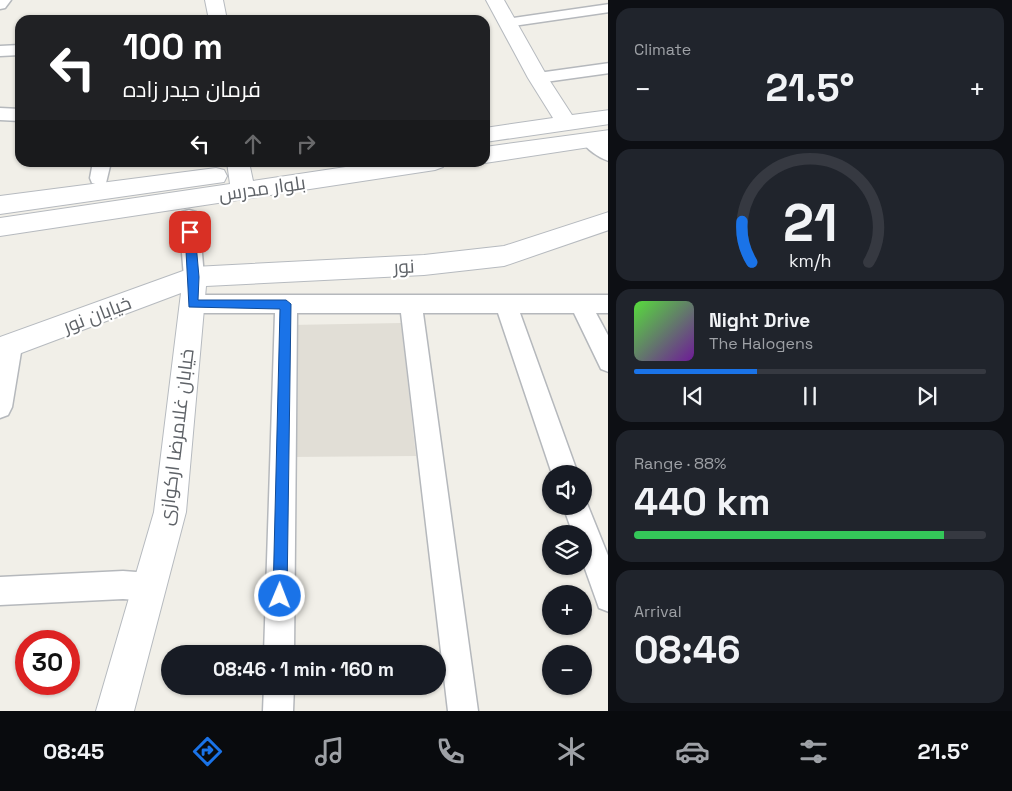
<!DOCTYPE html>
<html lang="en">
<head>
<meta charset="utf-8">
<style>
	:root { --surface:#171b24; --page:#20242c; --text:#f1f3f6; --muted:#9ea1a6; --line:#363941; --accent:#1a73e8 }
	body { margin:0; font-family:"Space Grotesk",Cairo,sans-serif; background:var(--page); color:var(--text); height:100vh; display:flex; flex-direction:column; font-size:19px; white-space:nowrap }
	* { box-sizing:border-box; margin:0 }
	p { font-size:16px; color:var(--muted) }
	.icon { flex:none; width:28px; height:28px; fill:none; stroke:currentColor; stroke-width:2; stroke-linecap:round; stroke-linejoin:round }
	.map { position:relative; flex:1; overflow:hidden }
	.panel { display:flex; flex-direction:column; gap:8px; padding:8px; background:#0d0f14; width:404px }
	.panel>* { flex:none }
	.top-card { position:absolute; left:15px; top:15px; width:475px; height:152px; border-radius:15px; box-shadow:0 1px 4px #0004; background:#202124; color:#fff; overflow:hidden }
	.controls { position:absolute; left:542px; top:465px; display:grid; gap:10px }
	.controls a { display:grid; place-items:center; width:50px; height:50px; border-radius:50%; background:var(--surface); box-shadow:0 1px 4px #0004; font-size:25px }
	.speed { position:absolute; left:15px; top:630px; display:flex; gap:10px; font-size:25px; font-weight:700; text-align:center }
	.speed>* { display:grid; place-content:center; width:65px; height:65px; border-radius:50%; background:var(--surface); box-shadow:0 1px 4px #0004; line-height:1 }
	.speed .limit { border:8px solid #d22; background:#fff; color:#111 }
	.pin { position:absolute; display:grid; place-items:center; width:42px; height:42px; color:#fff; margin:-21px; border-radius:10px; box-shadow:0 2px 8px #0006 }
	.me { position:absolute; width:55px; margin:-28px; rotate:1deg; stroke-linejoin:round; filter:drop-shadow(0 0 4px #0008) }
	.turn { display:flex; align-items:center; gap:18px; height:105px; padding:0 25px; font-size:22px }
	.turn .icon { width:65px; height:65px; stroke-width:2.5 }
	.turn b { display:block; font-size:35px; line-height:42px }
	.lanes { display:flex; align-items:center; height:48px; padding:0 25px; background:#0003; justify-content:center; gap:25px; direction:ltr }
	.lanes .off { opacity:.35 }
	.big { font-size:38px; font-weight:600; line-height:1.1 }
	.panel .tile { flex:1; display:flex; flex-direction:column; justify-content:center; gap:8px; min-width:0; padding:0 18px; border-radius:15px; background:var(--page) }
	.panel .dial { align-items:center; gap:0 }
	.dial svg { height:130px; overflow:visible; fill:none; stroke:var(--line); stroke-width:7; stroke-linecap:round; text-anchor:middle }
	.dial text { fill:var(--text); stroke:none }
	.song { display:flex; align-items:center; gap:15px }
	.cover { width:60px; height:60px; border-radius:8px; background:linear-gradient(135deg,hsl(110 70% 55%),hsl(280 70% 35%)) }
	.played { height:5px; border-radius:2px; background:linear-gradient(90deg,var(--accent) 35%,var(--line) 35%) }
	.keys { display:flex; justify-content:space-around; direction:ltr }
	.heat { display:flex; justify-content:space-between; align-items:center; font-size:28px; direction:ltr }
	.charge { height:8px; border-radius:4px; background:linear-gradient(90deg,#34c759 88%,var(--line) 0) }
	.trip { position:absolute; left:161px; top:645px; width:285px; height:50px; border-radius:25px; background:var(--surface); box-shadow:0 1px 4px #0004; font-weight:600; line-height:50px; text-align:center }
	.dock { display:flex; height:80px; justify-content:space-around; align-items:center; background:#090b0e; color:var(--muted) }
	.dock .icon { width:35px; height:35px }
	.dock .selected { color:var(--accent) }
	.dock b { font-size:22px; color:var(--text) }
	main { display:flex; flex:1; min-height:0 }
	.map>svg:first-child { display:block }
	.education { fill:#e1ded6 }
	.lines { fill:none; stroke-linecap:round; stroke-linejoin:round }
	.street-casing { stroke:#b5b8bc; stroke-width:3 }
	.secondary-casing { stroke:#b6babf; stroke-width:2 }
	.street { fill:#fff; fill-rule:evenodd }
	.secondary { fill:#fff; fill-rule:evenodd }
	.route { fill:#1a73e8; stroke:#114b97 }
	.labels { text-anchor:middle; stroke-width:4.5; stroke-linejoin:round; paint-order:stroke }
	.street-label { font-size:19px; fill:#5f6368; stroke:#fff }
</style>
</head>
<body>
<main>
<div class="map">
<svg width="609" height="711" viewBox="0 0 609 711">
	<rect width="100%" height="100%" fill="#f1efe8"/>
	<path class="education" d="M401,323L416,456L290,457V325Z"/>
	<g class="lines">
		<defs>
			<path id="street" d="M0,0H11L5,8L0,9Z
				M609,4V12L507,27L502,26L500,23L502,20L507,19Z
				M20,45V55L0,56V46Z
				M609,63V73L538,83L532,82L530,78L532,74L538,73Z
				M0,108L20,109V121L0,120Z
				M590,134L596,136L609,145V161C599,158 586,149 581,140L584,136Z
				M93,162H111L106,183L99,185L92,183L90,178Z
				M189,210L196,212L199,217L204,277L201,283L194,285L187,283L184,277L179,217L182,212Z
				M193,295H609V313H596L609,337V372L601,369L574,313H520L578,474H552L498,313H423L478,711H448L401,313H297L294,654H264L275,313H193L185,310L182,304L185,298Z
				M11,336L19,339L22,346L12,407L8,415L0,418V346L3,339Z
				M584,496L609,558V612L599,608L584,566V534H573L563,506H584Z
				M123,571L150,573L160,577L164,587L160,597L150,601L123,599L0,605V577Z
				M264,686H294L293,711H263Z"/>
			<path id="secondary" d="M205,0H223L227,20H209Z
				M486,0H504L548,78L572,115L609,110V124L485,142V128L553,118L528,78Z
				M609,130V144L485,163V147Z
				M227,162H249L253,181L379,162H446L443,167L435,170L0,236V218L230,184Z
				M216,168L224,170L227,176L224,182L0,214V196Z
				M609,212V230L504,266L424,275L206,286L186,512L134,711H96L154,512L181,293L0,361V337L194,267L424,255L504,246Z"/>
		</defs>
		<use href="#street" class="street-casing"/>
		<use href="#secondary" class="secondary-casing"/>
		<use href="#street" class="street"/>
		<use href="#secondary" class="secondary"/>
	</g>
	<path class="route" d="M190,228L195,232L199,277L198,300H286L291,304L287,596L285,601L280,603L275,601L273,596L280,309L189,307L185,232Z"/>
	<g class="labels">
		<g class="street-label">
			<text transform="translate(262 188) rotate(-8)" y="7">بلوار مدرس</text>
			<text transform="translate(404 266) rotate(-3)" y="7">نور</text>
			<text transform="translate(97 314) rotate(-21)" y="7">خیابان نور</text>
			<text transform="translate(176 437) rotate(-83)" y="7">خیابان غلامرضا ارکوازی</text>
		</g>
	</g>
</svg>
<div class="controls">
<a><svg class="icon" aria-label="sound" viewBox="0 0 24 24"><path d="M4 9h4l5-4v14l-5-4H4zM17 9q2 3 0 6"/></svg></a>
<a><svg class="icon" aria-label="layers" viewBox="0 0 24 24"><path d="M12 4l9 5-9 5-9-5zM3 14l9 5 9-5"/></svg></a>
<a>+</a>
<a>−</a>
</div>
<div class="speed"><div class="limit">30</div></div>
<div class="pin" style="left:190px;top:232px;background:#d93025"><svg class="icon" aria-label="arrive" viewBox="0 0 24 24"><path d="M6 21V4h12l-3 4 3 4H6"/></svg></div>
<svg class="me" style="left:280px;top:596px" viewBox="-20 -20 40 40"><circle r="17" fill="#1a73e8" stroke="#fff" stroke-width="3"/><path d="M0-11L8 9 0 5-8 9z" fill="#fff"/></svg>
<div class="trip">08:46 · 1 min · 160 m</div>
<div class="top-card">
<div class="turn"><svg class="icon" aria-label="left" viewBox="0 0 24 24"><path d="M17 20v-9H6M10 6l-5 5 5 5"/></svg><div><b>100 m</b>فرمان حیدر زاده</div></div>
<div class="lanes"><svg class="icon" aria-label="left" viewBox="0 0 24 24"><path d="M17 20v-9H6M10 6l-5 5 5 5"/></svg><svg class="icon off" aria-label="ahead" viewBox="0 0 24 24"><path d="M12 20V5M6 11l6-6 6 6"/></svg><svg class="icon off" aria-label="right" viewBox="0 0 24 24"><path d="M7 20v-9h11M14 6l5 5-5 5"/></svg></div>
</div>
</div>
<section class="panel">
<div class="tile"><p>Climate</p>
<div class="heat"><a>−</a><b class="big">21.5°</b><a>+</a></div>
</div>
<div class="tile dial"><svg viewBox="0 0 100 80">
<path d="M14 69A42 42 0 1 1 86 69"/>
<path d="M14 69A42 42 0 0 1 8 44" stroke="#1a73e8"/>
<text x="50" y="56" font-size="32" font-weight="700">21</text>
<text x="50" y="72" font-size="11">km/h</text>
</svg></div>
<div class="tile">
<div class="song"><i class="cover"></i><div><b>Night Drive</b><p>The Halogens</p></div></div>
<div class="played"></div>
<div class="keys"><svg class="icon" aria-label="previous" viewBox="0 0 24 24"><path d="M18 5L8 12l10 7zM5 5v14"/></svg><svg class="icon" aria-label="pause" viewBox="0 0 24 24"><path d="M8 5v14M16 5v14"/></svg><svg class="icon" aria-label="next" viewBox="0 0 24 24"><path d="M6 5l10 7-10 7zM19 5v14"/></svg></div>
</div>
<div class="tile"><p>Range · 88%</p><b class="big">440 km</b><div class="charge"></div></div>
<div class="tile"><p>Arrival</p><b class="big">08:46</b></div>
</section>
</main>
<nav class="dock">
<b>08:45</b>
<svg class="icon selected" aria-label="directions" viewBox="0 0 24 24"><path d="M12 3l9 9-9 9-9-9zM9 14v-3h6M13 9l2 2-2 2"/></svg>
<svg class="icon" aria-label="music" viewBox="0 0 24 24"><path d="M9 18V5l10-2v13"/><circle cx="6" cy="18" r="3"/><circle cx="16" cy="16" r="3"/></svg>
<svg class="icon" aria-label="phone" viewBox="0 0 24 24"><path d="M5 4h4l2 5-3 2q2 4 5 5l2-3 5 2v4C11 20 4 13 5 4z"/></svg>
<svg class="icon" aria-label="climate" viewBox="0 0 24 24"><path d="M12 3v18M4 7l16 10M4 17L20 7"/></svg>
<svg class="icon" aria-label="car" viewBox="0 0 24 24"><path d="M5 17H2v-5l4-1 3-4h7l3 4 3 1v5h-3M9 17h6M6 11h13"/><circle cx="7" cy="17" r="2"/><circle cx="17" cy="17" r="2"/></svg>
<svg class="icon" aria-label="filters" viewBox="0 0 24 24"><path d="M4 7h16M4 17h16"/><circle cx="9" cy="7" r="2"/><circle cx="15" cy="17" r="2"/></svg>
<b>21.5°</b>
</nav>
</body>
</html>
